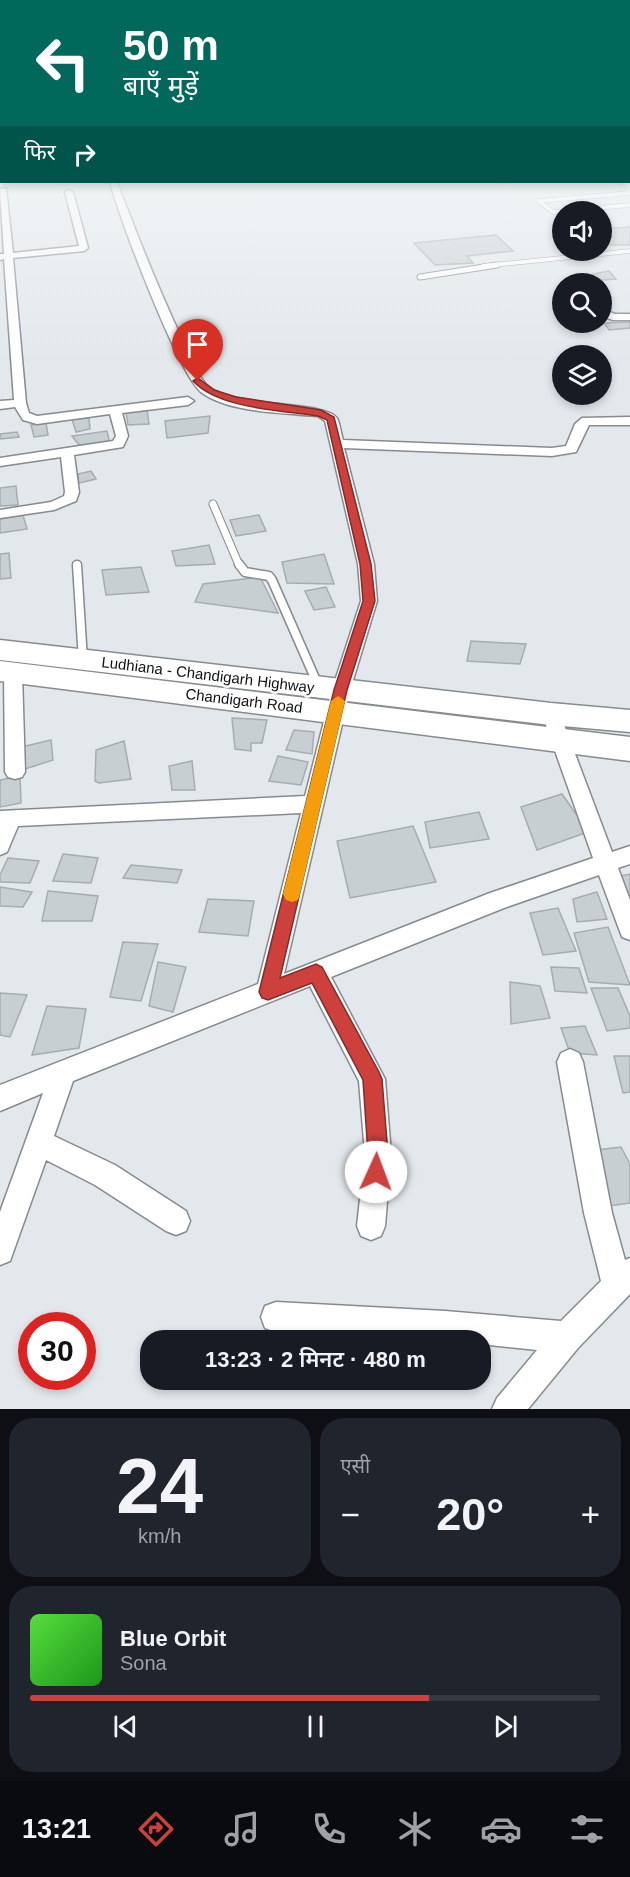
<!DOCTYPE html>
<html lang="hi">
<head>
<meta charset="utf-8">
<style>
	:root { --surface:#171b24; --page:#20242c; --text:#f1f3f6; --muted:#9ea1a6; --line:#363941; --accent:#ce403b }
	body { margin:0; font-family:Helvetica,"Noto Sans Devanagari",sans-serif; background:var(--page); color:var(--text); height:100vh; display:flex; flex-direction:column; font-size:22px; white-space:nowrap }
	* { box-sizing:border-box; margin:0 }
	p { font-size:20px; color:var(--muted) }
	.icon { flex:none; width:33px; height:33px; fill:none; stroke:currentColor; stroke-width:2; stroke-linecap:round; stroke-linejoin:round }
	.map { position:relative; height:1409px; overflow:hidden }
	.side { display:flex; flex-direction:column; gap:9px; padding:9px; background:#0d0f14; flex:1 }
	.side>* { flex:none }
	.top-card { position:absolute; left:0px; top:0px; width:630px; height:183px; box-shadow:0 3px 9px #0003; background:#00695c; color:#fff; overflow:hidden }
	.fabs { position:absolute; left:552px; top:201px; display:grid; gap:12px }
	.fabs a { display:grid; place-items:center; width:60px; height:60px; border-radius:50%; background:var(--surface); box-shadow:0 3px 9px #0003; font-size:30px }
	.speed { position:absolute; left:18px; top:1312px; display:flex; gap:12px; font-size:30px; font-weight:700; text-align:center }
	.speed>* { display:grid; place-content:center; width:78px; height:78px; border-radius:50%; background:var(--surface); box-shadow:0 3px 9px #0003; line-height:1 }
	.speed .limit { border:9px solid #d22; background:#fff; color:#111 }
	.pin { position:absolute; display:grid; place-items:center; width:51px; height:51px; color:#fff; margin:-62px -26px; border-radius:50% 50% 50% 0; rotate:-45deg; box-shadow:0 0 6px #0007 }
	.pin .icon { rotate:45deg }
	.me { position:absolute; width:66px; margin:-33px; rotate:2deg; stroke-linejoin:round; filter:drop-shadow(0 0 4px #0008) }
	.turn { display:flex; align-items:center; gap:21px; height:126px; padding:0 24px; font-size:27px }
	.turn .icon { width:78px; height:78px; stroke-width:2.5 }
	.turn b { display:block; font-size:42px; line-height:51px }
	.then { display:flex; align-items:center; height:57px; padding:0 24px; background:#0003; gap:12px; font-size:22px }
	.big { font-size:45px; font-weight:600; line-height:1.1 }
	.side .card { flex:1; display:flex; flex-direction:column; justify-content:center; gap:9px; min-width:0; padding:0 21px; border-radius:24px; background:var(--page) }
	.side .dial { align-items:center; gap:0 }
	.dial b { font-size:78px; line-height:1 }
	.song { display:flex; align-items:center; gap:18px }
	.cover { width:72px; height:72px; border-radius:9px; background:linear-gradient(135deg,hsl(110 70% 55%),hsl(120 70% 35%)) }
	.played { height:6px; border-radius:3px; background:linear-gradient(90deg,var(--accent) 70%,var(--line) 70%) }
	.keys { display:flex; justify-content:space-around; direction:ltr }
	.heat { display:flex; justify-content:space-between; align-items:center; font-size:33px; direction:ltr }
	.side .tiles { flex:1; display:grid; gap:9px; grid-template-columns:1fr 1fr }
	.card:last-child { grid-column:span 2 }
	.trip { position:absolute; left:140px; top:1330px; width:351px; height:60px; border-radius:24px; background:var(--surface); box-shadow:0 3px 9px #0003; font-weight:600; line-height:60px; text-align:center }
	.menu { display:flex; height:96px; justify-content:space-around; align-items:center; background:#090b0e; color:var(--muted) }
	.menu .icon { width:42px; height:42px }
	.menu .current { color:var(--accent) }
	.menu b { font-size:27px; color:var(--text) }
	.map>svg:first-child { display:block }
	.building { fill:#c8cfd2; stroke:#a6acb0; stroke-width:1.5 }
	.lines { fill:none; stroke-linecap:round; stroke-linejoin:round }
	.service-far3-casing { stroke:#858b8e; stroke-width:5 }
	.service-far2-casing { stroke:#858b8e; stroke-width:7 }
	.service-far1-casing { stroke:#858b8e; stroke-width:9 }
	.service-casing { stroke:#858b8e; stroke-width:11 }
	.minor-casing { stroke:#858b8e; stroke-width:3 }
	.tertiary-casing { stroke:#858b8e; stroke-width:4 }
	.primary-casing { stroke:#858b8e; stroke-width:3 }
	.service-far3 { stroke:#fff; stroke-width:4 }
	.service-far2 { stroke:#fff; stroke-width:5 }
	.service-far1 { stroke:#fff; stroke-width:7 }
	.service { stroke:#fff; stroke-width:8 }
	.minor { fill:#fff; fill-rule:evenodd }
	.tertiary { fill:#fff; fill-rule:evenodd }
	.primary { fill:#fff; fill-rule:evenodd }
	.route { fill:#ce403b; stroke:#862a26; stroke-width:1.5 }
	.slow { fill:#f59e0b }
	.labels { text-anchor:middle; stroke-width:5; stroke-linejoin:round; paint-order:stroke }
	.street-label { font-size:15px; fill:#101314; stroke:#fff }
</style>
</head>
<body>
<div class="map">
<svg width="630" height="1409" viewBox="0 0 630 1409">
	<rect width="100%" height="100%" fill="#e2e8ec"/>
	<path class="building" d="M630,227V245H609L602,239V229Z
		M496,235L513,251L467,256L473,263L435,265L414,243Z
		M609,271L616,279L589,281L582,276Z
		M630,322V328L609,330L604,323Z
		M147,410L149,424L128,425L126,412Z
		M210,416L208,433L167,438L165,421Z
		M89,418L90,429L76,432L72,419Z
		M46,423L48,435L34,437L31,425Z
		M107,431L110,444L79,445L72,436Z
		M17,432L19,437L0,439V434Z
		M91,471L96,479L79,483L78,474Z
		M16,486L18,505L0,506V488Z
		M23,515L27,529L0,533V519Z
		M259,515L266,531L236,536L230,520Z
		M209,545L215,564L176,566L172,551Z
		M9,553L11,578L0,579V554Z
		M324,554L334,584L287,583L282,562Z
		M141,567L149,592L106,595L102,570Z
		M260,577L278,613L195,602L203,584Z
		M326,587L335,607L314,610L305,591Z
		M471,641L526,644L520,664L467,661Z
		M232,718L267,720L262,743H251V751L235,749Z
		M294,730L314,732L312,754L286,750Z
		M51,740L53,760L25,769L21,747Z
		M124,741L131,779L99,783L95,781L96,750Z
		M278,756L308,762L301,785L269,781Z
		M192,761L195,790H172L169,766Z
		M20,776L21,803L0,807V780Z
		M562,794L576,814L582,811L588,832L537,850L521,807Z
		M479,812L489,839L430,848L425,822Z
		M413,826L436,882L350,898L337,841Z
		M63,854L98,858L91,883L53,881Z
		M8,858L39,861L30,883L0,882V875Z
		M131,865L182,870L177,883L123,878Z
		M630,874V907L620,876Z
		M0,887L32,892L23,907L0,906Z
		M48,891L98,896L92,921H42Z
		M597,892L607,919L577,922L573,899Z
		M208,899L254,901L248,936L199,932Z
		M558,908L576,951L543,955L530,913Z
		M608,927L630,985L589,982L574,933Z
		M123,942L158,944L141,1001L110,997Z
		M158,962L186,967L173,1012L149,1006Z
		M551,967L579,968L587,993L555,991Z
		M510,982L540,986L550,1018L511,1024Z
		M591,988H618L630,1016V1028L607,1031Z
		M0,993L27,995L10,1037L0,1035Z
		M47,1006L86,1009L79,1048L32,1055Z
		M585,1026L597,1055L570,1053L561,1028Z
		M614,1056H630V1092L623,1093Z
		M621,1147L630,1164V1203L609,1206L597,1150Z"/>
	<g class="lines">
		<defs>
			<path id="service-far3" d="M630,193L539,201L553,212L630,205
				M483,266L630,251"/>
			<path id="service-far2" d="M420,277L497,265"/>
			<path id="service-far1" d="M213,504L239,565"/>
			<path id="service" d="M239,564L245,572L269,576L272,580L318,685
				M77,565L83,660"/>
			<path id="minor" d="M110,182H117C137,235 158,288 182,339C189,354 196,376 209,387C236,408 325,401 337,418C340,424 341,434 343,440L552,448L566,446L575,424L582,418L630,417V425H589L576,452L552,456L344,448L374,564L377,601L350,690L284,974L490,893L593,858L542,714L545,709L551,707L557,709L560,714L612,852L630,846V864L618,868L630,900V940L622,937L599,875L504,908L331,977L385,1079L391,1154L385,1226L381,1236L371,1240L361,1236L357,1226L365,1154L359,1081L310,986L73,1081L54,1136L115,1165L186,1211L190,1221L186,1231L176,1235L166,1231L95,1185L46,1160L10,1261L0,1265V1212L43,1093L0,1111V1085L258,984L301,813L18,826L7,852L0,855V811L305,796L332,690L361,601L358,564L325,421L318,416C285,413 228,413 201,392C178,373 118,215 110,182Z
				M6,188L13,253L79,246L65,192L69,190L73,192L88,248L84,251L13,258L26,403L29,413L37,416L188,397L194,401L188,405L122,413L128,436L123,447L74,455L79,492L76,501L54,510L0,518V510L51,502L64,496L65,492L61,457L0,466V458L113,441L116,436L110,414L37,424L23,420L15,407L0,409V401L14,400L4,259L0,260V254H4L0,189Z
				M602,309L615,314H630V320H613L602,316Z
				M13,667L19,669L22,673L25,772L22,777L15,779L8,777L5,772L4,673L7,669Z
				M570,1049L579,1053L583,1062L612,1213L625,1260L630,1258V1294L578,1348L528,1409H492L497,1398L537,1350L480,1344V1341L276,1332L265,1328L261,1317L265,1306L276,1302L445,1311L561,1321L601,1281L584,1213L557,1062L561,1053Z"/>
			<path id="tertiary" d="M628,173L630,174V182L628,181Z"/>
			<path id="primary" d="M0,640L551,703L630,710V732L551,725L0,660Z
				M0,661L630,737V761L0,681Z"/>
		</defs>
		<use href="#service-far3" class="service-far3-casing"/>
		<use href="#service-far2" class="service-far2-casing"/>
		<use href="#service-far1" class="service-far1-casing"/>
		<use href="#service" class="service-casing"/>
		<use href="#minor" class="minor-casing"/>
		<use href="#tertiary" class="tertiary-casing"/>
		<use href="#primary" class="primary-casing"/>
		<use href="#service-far3" class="service-far3"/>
		<use href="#service-far2" class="service-far2"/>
		<use href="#service-far1" class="service-far1"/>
		<use href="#service" class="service"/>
		<use href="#minor" class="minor"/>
		<use href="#tertiary" class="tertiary"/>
		<use href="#primary" class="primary"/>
	</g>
	<linearGradient id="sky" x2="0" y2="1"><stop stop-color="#77a8d1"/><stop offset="0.45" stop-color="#f2f5f6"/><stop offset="1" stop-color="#f2f5f6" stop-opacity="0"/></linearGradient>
	<rect width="630" height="361" fill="url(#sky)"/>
	<path class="route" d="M198,378L214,390L236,397L321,410L334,417L371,564L375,601L347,690L280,978L316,964L322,967L379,1072L382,1079L388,1154L384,1179L376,1182L369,1179L366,1172L368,1154L363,1080L312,983L268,1000L262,998L259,992L334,690L363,601L360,564L327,420L318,416C281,410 219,409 193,381Z"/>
	<path class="slow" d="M338,696L345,701L300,894L298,900L292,902L286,900L283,894L331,701Z"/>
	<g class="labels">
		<g class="street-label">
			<text transform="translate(208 675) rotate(7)" y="5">Ludhiana - Chandigarh Highway</text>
			<text transform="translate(244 701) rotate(7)" y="5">Chandigarh Road</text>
		</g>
	</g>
</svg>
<div class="fabs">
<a><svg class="icon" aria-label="sound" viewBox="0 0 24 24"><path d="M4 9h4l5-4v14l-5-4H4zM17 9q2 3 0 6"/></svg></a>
<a><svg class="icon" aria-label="search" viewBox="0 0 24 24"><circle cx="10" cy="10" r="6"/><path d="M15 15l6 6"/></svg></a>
<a><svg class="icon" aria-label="layers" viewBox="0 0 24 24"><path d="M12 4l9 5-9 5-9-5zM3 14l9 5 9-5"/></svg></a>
</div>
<div class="speed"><div class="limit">30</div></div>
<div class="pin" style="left:198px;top:381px;background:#d93025"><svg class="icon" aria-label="arrive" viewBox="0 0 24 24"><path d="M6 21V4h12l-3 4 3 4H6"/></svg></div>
<svg class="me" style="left:376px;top:1172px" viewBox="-20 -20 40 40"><circle r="19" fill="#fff"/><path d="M0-13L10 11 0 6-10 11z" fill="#ce403b"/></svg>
<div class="trip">13:23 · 2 मिनट · 480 m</div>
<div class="top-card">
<div class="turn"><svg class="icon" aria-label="left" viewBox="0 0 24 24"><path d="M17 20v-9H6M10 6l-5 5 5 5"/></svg><div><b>50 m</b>बाएँ मुड़ें</div></div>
<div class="then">फिर<svg class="icon" aria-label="right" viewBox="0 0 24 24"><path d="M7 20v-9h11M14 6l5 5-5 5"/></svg></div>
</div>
</div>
<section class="side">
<div class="tiles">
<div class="card dial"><b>24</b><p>km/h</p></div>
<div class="card"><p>एसी</p>
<div class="heat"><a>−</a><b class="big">20°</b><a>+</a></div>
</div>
<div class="card">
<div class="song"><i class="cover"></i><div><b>Blue Orbit</b><p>Sona</p></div></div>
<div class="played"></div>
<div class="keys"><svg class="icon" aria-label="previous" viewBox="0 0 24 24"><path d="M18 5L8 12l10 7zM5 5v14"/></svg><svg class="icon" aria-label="pause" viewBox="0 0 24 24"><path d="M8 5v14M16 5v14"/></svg><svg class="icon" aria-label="next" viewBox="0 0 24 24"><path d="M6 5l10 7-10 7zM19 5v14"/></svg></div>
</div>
</div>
</section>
<nav class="menu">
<b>13:21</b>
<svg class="icon current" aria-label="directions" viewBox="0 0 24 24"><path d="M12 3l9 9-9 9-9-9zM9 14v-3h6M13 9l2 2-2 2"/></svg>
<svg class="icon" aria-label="music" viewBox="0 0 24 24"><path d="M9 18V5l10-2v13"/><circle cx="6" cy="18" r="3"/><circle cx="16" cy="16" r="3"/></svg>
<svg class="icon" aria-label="phone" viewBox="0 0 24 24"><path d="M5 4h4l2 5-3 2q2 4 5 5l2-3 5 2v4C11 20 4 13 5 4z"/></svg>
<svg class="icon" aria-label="climate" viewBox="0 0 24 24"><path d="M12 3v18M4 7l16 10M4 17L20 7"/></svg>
<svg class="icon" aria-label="car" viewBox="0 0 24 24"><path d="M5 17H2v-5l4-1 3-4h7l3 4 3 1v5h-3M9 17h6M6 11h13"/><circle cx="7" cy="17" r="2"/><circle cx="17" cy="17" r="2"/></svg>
<svg class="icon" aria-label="filters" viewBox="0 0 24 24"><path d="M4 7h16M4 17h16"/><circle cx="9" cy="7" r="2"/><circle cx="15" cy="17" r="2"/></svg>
</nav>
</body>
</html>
